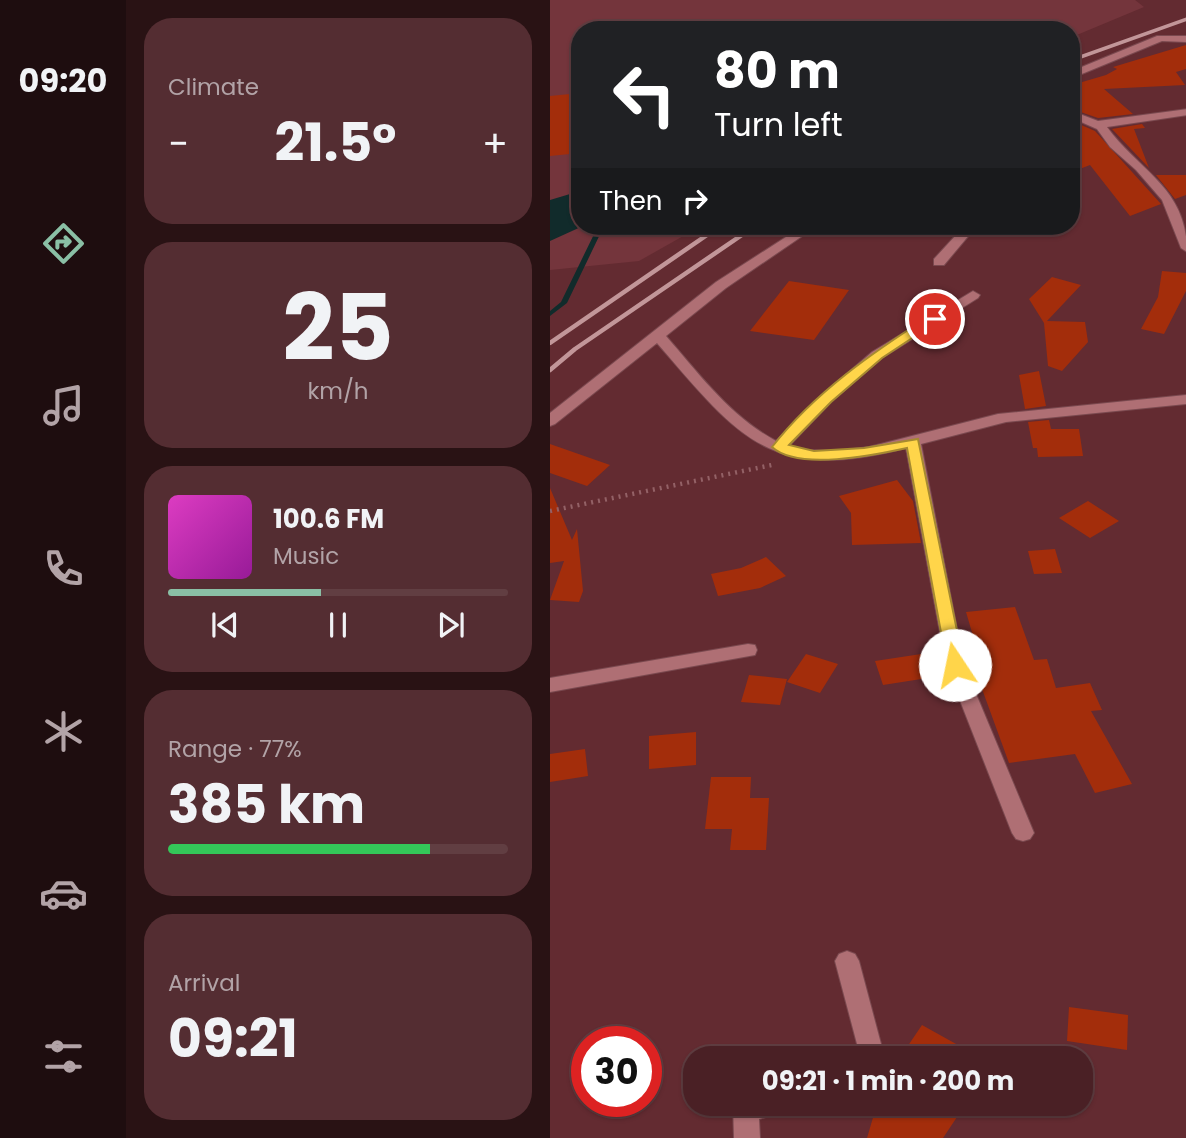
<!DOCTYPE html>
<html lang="en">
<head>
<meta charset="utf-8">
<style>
	:root { --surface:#4a2025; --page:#542d32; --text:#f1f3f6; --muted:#b2a3a7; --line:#613e42; --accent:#8abfa5 }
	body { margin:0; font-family:Poppins,sans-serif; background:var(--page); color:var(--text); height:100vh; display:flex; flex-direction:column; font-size:26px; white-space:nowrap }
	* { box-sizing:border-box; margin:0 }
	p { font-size:23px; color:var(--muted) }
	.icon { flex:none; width:38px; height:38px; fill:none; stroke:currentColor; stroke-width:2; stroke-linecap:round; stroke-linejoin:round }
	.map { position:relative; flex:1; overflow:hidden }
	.drawer { display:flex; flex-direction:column; gap:18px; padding:18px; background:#291214; width:424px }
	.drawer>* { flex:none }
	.banner { position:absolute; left:21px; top:21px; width:509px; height:214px; border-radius:28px; box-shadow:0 2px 5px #0004,0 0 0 2px var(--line); background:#202124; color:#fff; overflow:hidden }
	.speed { position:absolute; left:21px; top:1026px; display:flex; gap:14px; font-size:35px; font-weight:700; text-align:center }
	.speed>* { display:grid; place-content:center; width:91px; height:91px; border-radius:50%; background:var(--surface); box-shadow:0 2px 5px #0004,0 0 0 2px var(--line); line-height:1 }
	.speed .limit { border:10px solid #d22; background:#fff; color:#111 }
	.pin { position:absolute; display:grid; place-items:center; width:60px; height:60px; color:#fff; margin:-30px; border:4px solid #fff; border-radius:50%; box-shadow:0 2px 7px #0007 }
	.me { position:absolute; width:77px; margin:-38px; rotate:349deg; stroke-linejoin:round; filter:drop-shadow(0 0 5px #0008) }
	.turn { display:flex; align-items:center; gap:24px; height:147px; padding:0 28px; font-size:32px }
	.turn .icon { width:91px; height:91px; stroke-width:2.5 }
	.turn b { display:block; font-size:49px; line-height:60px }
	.then { display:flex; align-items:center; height:66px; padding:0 28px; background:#0003; gap:14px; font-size:26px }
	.big { font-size:52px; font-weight:700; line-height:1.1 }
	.drawer .tile { flex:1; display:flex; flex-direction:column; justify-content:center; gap:10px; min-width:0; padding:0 24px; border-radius:28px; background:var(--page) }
	.drawer .dial { align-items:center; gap:0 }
	.dial b { font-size:91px; line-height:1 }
	.song { display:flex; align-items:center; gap:21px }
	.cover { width:84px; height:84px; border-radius:10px; background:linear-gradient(135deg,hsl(310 70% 55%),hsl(300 70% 35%)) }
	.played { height:7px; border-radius:4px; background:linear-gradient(90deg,var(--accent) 45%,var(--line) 45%) }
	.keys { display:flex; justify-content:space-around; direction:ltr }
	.heat { display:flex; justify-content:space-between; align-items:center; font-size:38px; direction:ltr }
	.charge { height:10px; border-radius:5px; background:linear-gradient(90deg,#34c759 77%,var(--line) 0) }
	.trip { position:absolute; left:133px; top:1046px; width:410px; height:70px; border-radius:28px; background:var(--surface); box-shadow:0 2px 5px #0004,0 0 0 2px var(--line); font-weight:700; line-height:70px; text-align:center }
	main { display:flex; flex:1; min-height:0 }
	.tab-bar { display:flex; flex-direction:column; width:126px; justify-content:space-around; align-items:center; background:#1e0d0f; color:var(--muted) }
	.tab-bar .icon { width:49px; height:49px }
	.tab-bar .selected { color:var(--accent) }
	.tab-bar b { font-size:32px; color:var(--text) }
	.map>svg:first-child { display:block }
	.built { fill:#74353c }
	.water { fill:#112b2b }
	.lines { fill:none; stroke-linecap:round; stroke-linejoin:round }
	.stream { fill:#112b2b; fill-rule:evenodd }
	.building { fill:#a32d0b }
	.minor-casing { stroke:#7a494f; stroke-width:2 }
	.path { stroke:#936166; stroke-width:4.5; stroke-dasharray:2 5; stroke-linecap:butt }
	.minor { fill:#af6f74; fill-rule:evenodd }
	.rail-far1 { stroke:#c29699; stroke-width:3.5 }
	.rail { stroke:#c29699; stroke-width:4.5 }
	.route { fill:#ffd54a; stroke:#a68a30; stroke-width:2 }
</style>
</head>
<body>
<main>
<nav class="tab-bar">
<b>09:20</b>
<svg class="icon selected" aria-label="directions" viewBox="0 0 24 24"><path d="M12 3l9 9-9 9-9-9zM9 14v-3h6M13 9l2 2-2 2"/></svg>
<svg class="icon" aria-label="music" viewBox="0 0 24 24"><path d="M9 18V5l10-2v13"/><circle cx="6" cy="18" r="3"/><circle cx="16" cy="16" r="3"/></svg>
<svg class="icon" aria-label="phone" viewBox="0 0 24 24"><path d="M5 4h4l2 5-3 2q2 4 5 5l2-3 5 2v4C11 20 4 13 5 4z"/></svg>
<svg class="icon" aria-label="climate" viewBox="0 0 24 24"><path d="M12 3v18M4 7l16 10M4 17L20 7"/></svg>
<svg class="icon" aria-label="car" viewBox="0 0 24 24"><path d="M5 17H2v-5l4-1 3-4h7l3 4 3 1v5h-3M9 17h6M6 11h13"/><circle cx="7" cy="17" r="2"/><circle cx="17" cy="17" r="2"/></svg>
<svg class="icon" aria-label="filters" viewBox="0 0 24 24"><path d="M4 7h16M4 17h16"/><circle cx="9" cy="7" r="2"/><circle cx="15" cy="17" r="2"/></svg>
</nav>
<section class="drawer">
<div class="tile"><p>Climate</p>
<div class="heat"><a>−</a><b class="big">21.5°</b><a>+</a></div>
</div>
<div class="tile dial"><b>25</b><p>km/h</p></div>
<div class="tile">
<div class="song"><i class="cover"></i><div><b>100.6 FM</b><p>Music</p></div></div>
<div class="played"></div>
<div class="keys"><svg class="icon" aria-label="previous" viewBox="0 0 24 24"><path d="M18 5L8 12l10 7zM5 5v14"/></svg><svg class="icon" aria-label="pause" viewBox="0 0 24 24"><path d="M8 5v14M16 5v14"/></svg><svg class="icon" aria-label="next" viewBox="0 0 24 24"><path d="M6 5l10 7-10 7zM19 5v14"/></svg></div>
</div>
<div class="tile"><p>Range · 77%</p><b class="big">385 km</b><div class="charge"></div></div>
<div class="tile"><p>Arrival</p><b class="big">09:21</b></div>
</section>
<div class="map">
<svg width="637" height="1138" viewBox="0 0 637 1138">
	<rect width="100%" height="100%" fill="#632b31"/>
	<path class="built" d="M0,0H585L594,7L522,37V30H30V226H151L89,261L0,270Z"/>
	<path class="water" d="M30,191V226H33L0,241V200Z"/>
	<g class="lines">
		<path class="stream" d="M48,226H54L17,303L0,316V311L11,302Z"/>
	</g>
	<path class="building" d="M636,45V69L626,72L635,85L554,89L583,114L548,118L522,109V85L556,75L567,69L563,67Z
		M30,93V153L0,156V96Z
		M522,121L545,131L611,204L580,216L540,165L522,172Z
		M592,124L595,128L584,129L599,168L562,129Z
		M606,175H636V195L625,199Z
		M612,271L636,273V291L614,334L591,329L608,297Z
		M502,277L531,285L497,321L535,322L538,342L512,371L498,366L494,323L479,299Z
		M239,281L299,290L264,340L200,331Z
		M489,371L496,406L475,409L469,375Z
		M499,420L501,429H529L533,456L488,457L487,448H483L478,422Z
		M0,444L60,465L37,486L0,473Z
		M347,480L363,501L371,543L302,545L301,513L289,496Z
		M0,488L22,540L27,529L33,591L29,602L0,600L14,561L0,563Z
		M538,501L569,521L540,538L509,518Z
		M505,549L512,573L484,574L478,551Z
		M216,557L236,576L210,588L168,596L161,574L191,568Z
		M465,607L484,660L497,659L506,688L540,683L552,710L541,711L582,784L545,793L525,754L459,763L432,689H427L417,664L413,648L426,646L416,612Z
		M391,651L397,675L333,685L325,661Z
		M256,654L288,664L270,693L237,682Z
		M199,675L237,679L230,705L191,702Z
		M146,732V765L99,769V736Z
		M35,749L38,776L0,782V754Z
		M161,777H201L200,798H219L216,850H180L182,829H155Z
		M519,1007L578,1015L577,1050L517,1041Z
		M372,1025L433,1059H349Z
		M327,1104H384L407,1117L393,1138H317Z"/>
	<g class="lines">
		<defs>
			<path id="minor" d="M607,36H637V42L612,41L522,78V71Z
				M637,109V115L557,127C590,172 637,188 637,252L631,248L612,200L586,170L560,147L547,129L522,118V111L548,121Z
				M253,226H267L176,288L116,336C150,375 180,416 226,441L271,396L322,352L423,291L430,295L428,298L332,358L281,402L239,446L257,450L287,451L319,447L448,414L637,395V404L456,422L371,444L414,665L484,833L480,839L473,841L466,839L462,833L396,665L356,448C220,483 190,439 107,343L5,424L0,426V413L166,282Z
				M404,226H416L420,234L394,265H384V259L407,234Z
				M198,644L205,645L207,650L205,655L0,692V678Z
				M297,951L305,954L309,961L335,1059H311L285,961L289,954Z
				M183,1104H235L232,1112L209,1119L210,1138H184Z"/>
		</defs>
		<use href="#minor" class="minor-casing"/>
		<path class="path" d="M0,511L222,465"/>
		<use href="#minor" class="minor"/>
		<path class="rail-far1" d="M522,60L637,19"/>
		<path class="rail" d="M0,343L170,226
			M0,370L25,349L205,226"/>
	</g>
	<path class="route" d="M380,316L391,319L332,358L281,402L239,445L264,451L314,448L368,439L414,665L405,671L397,665L357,448C324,455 248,471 222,447C264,393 323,352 380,316Z"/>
</svg>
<div class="speed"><div class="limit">30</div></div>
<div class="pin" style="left:385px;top:319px;background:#d93025"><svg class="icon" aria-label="arrive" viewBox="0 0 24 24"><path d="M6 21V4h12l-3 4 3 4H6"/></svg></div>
<svg class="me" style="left:405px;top:665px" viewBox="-20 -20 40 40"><circle r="19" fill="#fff"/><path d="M0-13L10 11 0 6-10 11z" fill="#ffd54a"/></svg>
<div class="trip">09:21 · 1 min · 200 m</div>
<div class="banner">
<div class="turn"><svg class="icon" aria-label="left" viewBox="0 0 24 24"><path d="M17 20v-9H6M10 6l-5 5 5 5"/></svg><div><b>80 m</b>Turn left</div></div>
<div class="then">Then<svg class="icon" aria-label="right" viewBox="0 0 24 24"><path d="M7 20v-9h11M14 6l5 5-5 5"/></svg></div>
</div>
</div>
</main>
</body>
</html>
